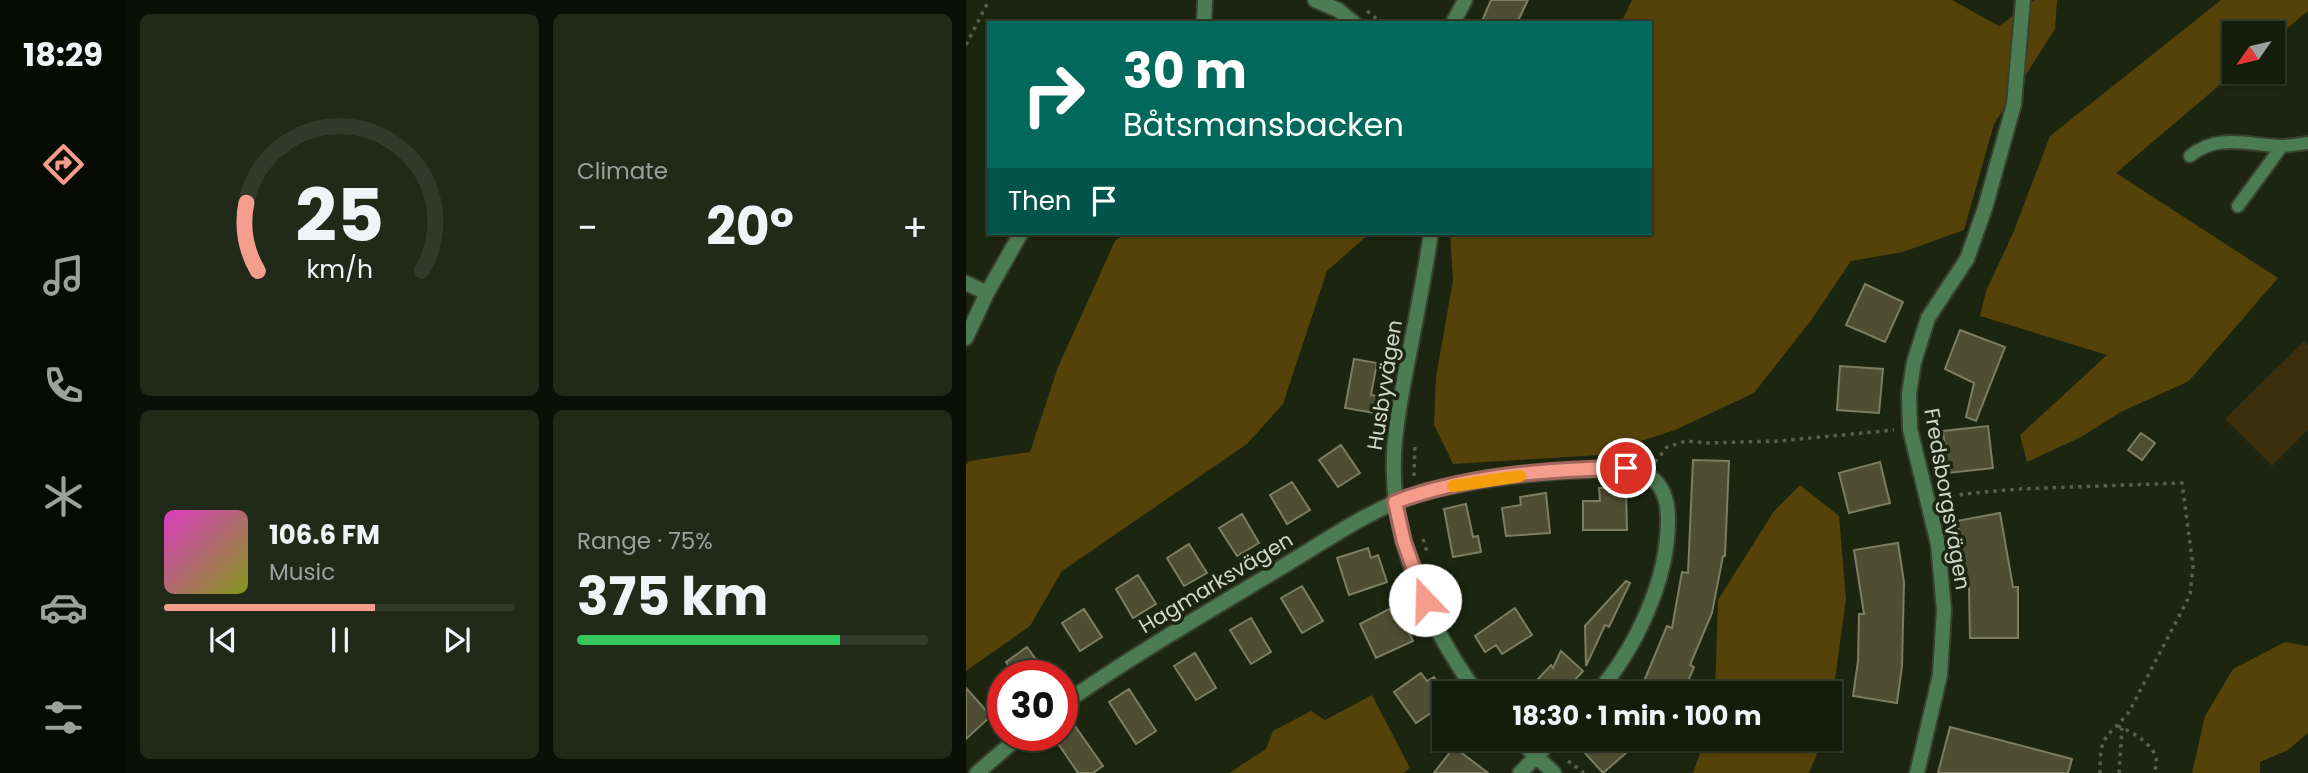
<!DOCTYPE html>
<html lang="en">
<head>
<meta charset="utf-8">
<style>
	:root { --surface:#141c0b; --page:#212919; --text:#f1f3f6; --muted:#9da19d; --line:#333a2c; --accent:#f59d8d }
	body { margin:0; font-family:Poppins,sans-serif; background:var(--page); color:var(--text); height:100vh; display:flex; flex-direction:column; font-size:26px; white-space:nowrap }
	* { box-sizing:border-box; margin:0 }
	p { font-size:23px; color:var(--muted) }
	.icon { flex:none; width:38px; height:38px; fill:none; stroke:currentColor; stroke-width:2; stroke-linecap:round; stroke-linejoin:round }
	.map { position:relative; flex:1; overflow:hidden }
	.drawer { display:flex; flex-direction:column; gap:14px; padding:14px; background:#0b0f06; width:840px }
	.drawer>* { flex:none }
	.top-card { position:absolute; left:21px; top:21px; width:665px; height:214px; border-radius:0px; box-shadow:0 2px 5px #0004,0 0 0 2px var(--line); background:#00695c; color:#fff; overflow:hidden }
	.needle { width:46px; rotate:236deg }
	.tools { position:absolute; left:1256px; top:21px; display:grid; gap:14px }
	.tools a { display:grid; place-items:center; width:63px; height:63px; border-radius:0px; background:var(--surface); box-shadow:0 2px 5px #0004,0 0 0 2px var(--line); font-size:35px }
	.speed { position:absolute; left:21px; top:660px; display:flex; gap:14px; font-size:35px; font-weight:700; text-align:center }
	.speed>* { display:grid; place-content:center; width:91px; height:91px; border-radius:50%; background:var(--surface); box-shadow:0 2px 5px #0004,0 0 0 2px var(--line); line-height:1 }
	.speed .limit { border:10px solid #d22; background:#fff; color:#111 }
	.pin { position:absolute; display:grid; place-items:center; width:60px; height:60px; color:#fff; margin:-30px; border:4px solid #fff; border-radius:50%; box-shadow:0 2px 7px #0007 }
	.me { position:absolute; width:77px; margin:-38px; rotate:339deg; stroke-linejoin:round; filter:drop-shadow(0 0 5px #0008) }
	.turn { display:flex; align-items:center; gap:24px; height:147px; padding:0 21px; font-size:32px }
	.turn .icon { width:91px; height:91px; stroke-width:2.5 }
	.turn b { display:block; font-size:49px; line-height:60px }
	.then { display:flex; align-items:center; height:66px; padding:0 21px; background:#0003; gap:14px; font-size:26px }
	.big { font-size:52px; font-weight:700; line-height:1.1 }
	.drawer .widget { flex:1; display:flex; flex-direction:column; justify-content:center; gap:10px; min-width:0; padding:0 24px; border-radius:10px; background:var(--page) }
	.drawer .dial { align-items:center; gap:0 }
	.dial svg { height:182px; overflow:visible; fill:none; stroke:var(--line); stroke-width:7; stroke-linecap:round; text-anchor:middle }
	.dial text { fill:var(--text); stroke:none }
	.song { display:flex; align-items:center; gap:21px }
	.cover { width:84px; height:84px; border-radius:10px; background:linear-gradient(135deg,hsl(310 70% 55%),hsl(70 70% 35%)) }
	.played { height:7px; border-radius:4px; background:linear-gradient(90deg,var(--accent) 60%,var(--line) 60%) }
	.keys { display:flex; justify-content:space-around; direction:ltr }
	.heat { display:flex; justify-content:space-between; align-items:center; font-size:38px; direction:ltr }
	.charge { height:10px; border-radius:5px; background:linear-gradient(90deg,#34c759 75%,var(--line) 0) }
	.drawer .tiles { flex:1; display:grid; gap:14px; grid-template-columns:repeat(2,1fr) }
	.trip { position:absolute; left:466px; top:681px; width:410px; height:70px; border-radius:0px; background:var(--surface); box-shadow:0 2px 5px #0004,0 0 0 2px var(--line); font-weight:700; line-height:70px; text-align:center }
	main { display:flex; flex:1; min-height:0 }
	.dock { display:flex; flex-direction:column; width:126px; justify-content:space-around; align-items:center; background:#080b04; color:var(--muted) }
	.dock .icon { width:49px; height:49px }
	.dock .selected { color:var(--accent) }
	.dock b { font-size:32px; color:var(--text) }
	.map>svg:first-child { display:block }
	.green { fill:#3b2f0c }
	.forest { fill:#544209 }
	.building { fill:#4d4e33; stroke:#7c7d61; stroke-width:2 }
	.lines { fill:none; stroke-linecap:round; stroke-linejoin:round }
	.service-casing { stroke:#38412d; stroke-width:16 }
	.minor-casing { stroke:#38412d; stroke-width:18 }
	.path { stroke:#57604d; stroke-width:3.5; stroke-dasharray:3.5 5; stroke-linecap:butt }
	.service { stroke:#4c7c53; stroke-width:12 }
	.minor { stroke:#4c7c53; stroke-width:14 }
	.route-casing { stroke:#9f665c; stroke-width:18 }
	.route { stroke:#f59d8d; stroke-width:12 }
	.slow { stroke:#f59e0b; stroke-width:12 }
	.labels { text-anchor:middle; stroke-width:7; stroke-linejoin:round; paint-order:stroke }
	.street-label { font-size:21px; fill:#d0d7c8; stroke:#1b250f }
</style>
</head>
<body>
<main>
<nav class="dock">
<b>18:29</b>
<svg class="icon selected" aria-label="directions" viewBox="0 0 24 24"><path d="M12 3l9 9-9 9-9-9zM9 14v-3h6M13 9l2 2-2 2"/></svg>
<svg class="icon" aria-label="music" viewBox="0 0 24 24"><path d="M9 18V5l10-2v13"/><circle cx="6" cy="18" r="3"/><circle cx="16" cy="16" r="3"/></svg>
<svg class="icon" aria-label="phone" viewBox="0 0 24 24"><path d="M5 4h4l2 5-3 2q2 4 5 5l2-3 5 2v4C11 20 4 13 5 4z"/></svg>
<svg class="icon" aria-label="climate" viewBox="0 0 24 24"><path d="M12 3v18M4 7l16 10M4 17L20 7"/></svg>
<svg class="icon" aria-label="car" viewBox="0 0 24 24"><path d="M5 17H2v-5l4-1 3-4h7l3 4 3 1v5h-3M9 17h6M6 11h13"/><circle cx="7" cy="17" r="2"/><circle cx="17" cy="17" r="2"/></svg>
<svg class="icon" aria-label="filters" viewBox="0 0 24 24"><path d="M4 7h16M4 17h16"/><circle cx="9" cy="7" r="2"/><circle cx="15" cy="17" r="2"/></svg>
</nav>
<section class="drawer">
<div class="tiles">
<div class="widget dial"><svg viewBox="0 0 100 80">
<path d="M14 69A42 42 0 1 1 86 69"/>
<path d="M14 69A42 42 0 0 1 9 39" stroke="#f59d8d"/>
<text x="50" y="56" font-size="32" font-weight="700">25</text>
<text x="50" y="72" font-size="11">km/h</text>
</svg></div>
<div class="widget"><p>Climate</p>
<div class="heat"><a>−</a><b class="big">20°</b><a>+</a></div>
</div>
<div class="widget">
<div class="song"><i class="cover"></i><div><b>106.6 FM</b><p>Music</p></div></div>
<div class="played"></div>
<div class="keys"><svg class="icon" aria-label="previous" viewBox="0 0 24 24"><path d="M18 5L8 12l10 7zM5 5v14"/></svg><svg class="icon" aria-label="pause" viewBox="0 0 24 24"><path d="M8 5v14M16 5v14"/></svg><svg class="icon" aria-label="next" viewBox="0 0 24 24"><path d="M6 5l10 7-10 7zM19 5v14"/></svg></div>
</div>
<div class="widget"><p>Range · 75%</p><b class="big">375 km</b><div class="charge"></div></div>
</div>
</section>
<div class="map">
<svg width="1342" height="773" viewBox="0 0 1342 773">
	<rect width="100%" height="100%" fill="#1b250f"/>
	<path class="green" d="M1338,341L1342,345V430L1306,466L1259,419Z"/>
	<path class="forest" d="M666,0H986L1033,26L1069,0H1091L1089,29L1028,124L998,230L937,252L885,261L846,319L788,393L709,430L633,455L487,464L468,425L470,377L487,280L484,233H684V23H655Z
		M1255,0H1342V11L1307,40V33H1269V72L1150,173L1312,278L1223,381L1155,412L1115,437L1061,462L1054,435L1141,355L1014,316L1020,291L1048,231L1084,136Z
		M159,233H404L361,271L317,404L281,444L96,571L64,626L0,671V465L3,461L64,452L92,367L149,241Z
		M834,485L873,516L880,599L863,723V693H749L752,600L808,511Z
		M1319,642L1342,646V733L1322,750L1294,762V773H1226L1239,716L1267,669Z
		M406,695L444,768L437,773H263L300,749L307,731L345,711L359,720Z
		M739,739V738L857,739L843,773H727Z"/>
	<path class="building" d="M525,0H562L551,23H515Z
		M899,284L937,302L919,342L880,325Z
		M994,330L1039,347L1010,421L1000,417L1008,383L979,369Z
		M388,359L411,363L405,395L412,396L409,413L379,408Z
		M874,366L917,369L913,413L871,410Z
		M1022,426L1027,468L982,473L977,431Z
		M1175,433L1189,443L1176,460L1162,450Z
		M375,445L394,473L372,487L353,460Z
		M727,460L763,461L759,556H757L746,613L724,665L728,667L717,693H673L701,626L706,628L716,572L722,573Z
		M914,462L924,503L883,513L873,473Z
		M326,482L344,510L321,524L304,495Z
		M633,488H660L661,530H617V501H634Z
		M580,493L584,533L540,536L536,508L555,505L554,497Z
		M500,504L507,537L512,536L515,552L487,557L478,509Z
		M1034,513L1047,587H1052V638H1004L1003,588L991,521Z
		M276,514L293,543L271,556L253,528Z
		M932,543L938,582L936,666L931,703L887,696L892,661L893,614H898L888,550Z
		M223,544L241,573L218,586L201,558Z
		M402,548L405,558L412,555L421,582L383,595L371,558Z
		M172,575L190,604L167,618L150,589Z
		M660,581L664,583L643,627L639,625L620,666L619,626Z
		M336,586L357,621L336,633L315,598Z
		M549,608L566,635L536,654L530,645L519,652L509,636Z
		M118,609L136,637L114,651L96,623Z
		M423,609L428,619L435,615L447,641L410,658L394,624Z
		M285,618L305,652L285,664L264,630Z
		M61,647L82,676H50L40,662Z
		M595,651L617,671L597,693H559L585,665L587,668Z
		M229,653L250,688L230,700L208,666Z
		M455,673L461,681L468,677L478,692V704L450,723L428,692Z
		M0,688L25,716L0,739Z
		M163,689L190,731L170,744L143,702Z
		M109,726L137,766L127,773H112L89,739Z
		M984,727L1106,759L1102,773H972Z
		M633,738H659L667,747L637,773L618,752Z
		M488,747L522,773H468Z"/>
	<g class="lines">
		<defs>
			<path id="service" d="M1224,156C1251,133 1282,145 1314,146C1323,146 1333,144 1342,143
				M1272,206L1316,146"/>
			<path id="minor" d="M349,0L372,10L388,23
				M238,23L239,0
				M487,23L499,0
				M465,233C458,279 449,324 440,370C435,398 429,426 428,455C424,539 462,626 511,693
				M0,283L21,293
				M0,338L21,293L55,233
				M96,705C167,655 242,612 316,567C361,540 406,508 456,492C469,488 484,487 497,484C539,476 581,472 624,470C666,467 702,467 702,520C702,580 670,648 631,693
				M551,738L588,773
				M11,773L55,735
				M554,773L588,738
				M951,773L974,675L978,610L972,544L944,429L943,394L948,362L962,318L1001,259L1019,208L1048,104L1057,0"/>
		</defs>
		<use href="#service" class="service-casing"/>
		<use href="#minor" class="minor-casing"/>
		<path class="path" d="M401,11L416,23
			M0,45L23,0
			M689,462L701,447L720,441L742,443L813,441L928,430
			M448,476L449,442
			M977,499L998,494L1052,489L1216,483L1227,566L1224,595L1163,712C1157,720 1139,736 1137,743C1134,752 1134,764 1134,773
			M457,539L462,555
			M527,683L535,693
			M1152,726C1169,733 1201,751 1187,773
			M602,761L618,773
			M1153,773L1156,728"/>
		<use href="#service" class="service"/>
		<use href="#minor" class="minor"/>
	</g>
	<g class="lines">
		<defs>
			<path id="route" d="M459,600L438,542L429,502C501,475 584,469 660,468"/>
		</defs>
		<use href="#route" class="route-casing"/>
		<use href="#route" class="route"/>
		<path class="slow" d="M487,486L554,476"/>
	</g>
	<g class="labels">
		<g class="street-label">
			<text transform="translate(419 385) rotate(-81)" y="7">Husbyvägen</text>
			<text transform="translate(981 499) rotate(80)" y="7">Fredsborgsvägen</text>
			<text transform="translate(250 583) rotate(-31)" y="7">Hagmarksvägen</text>
		</g>
	</g>
</svg>
<div class="tools">
<a><svg class="needle" viewBox="-14 -14 28 28"><path d="M0-13l5 13h-10z" fill="#e53935"/><path d="M0 13l5-13h-10z" fill="#9da19d"/></svg></a>
</div>
<div class="speed"><div class="limit">30</div></div>
<div class="pin" style="left:660px;top:468px;background:#d93025"><svg class="icon" aria-label="arrive" viewBox="0 0 24 24"><path d="M6 21V4h12l-3 4 3 4H6"/></svg></div>
<svg class="me" style="left:459px;top:600px" viewBox="-20 -20 40 40"><circle r="19" fill="#fff"/><path d="M0-13L10 11 0 6-10 11z" fill="#f59d8d"/></svg>
<div class="trip">18:30 · 1 min · 100 m</div>
<div class="top-card">
<div class="turn"><svg class="icon" aria-label="right" viewBox="0 0 24 24"><path d="M7 20v-9h11M14 6l5 5-5 5"/></svg><div><b>30 m</b>Båtsmansbacken</div></div>
<div class="then">Then<svg class="icon" aria-label="arrive" viewBox="0 0 24 24"><path d="M6 21V4h12l-3 4 3 4H6"/></svg></div>
</div>
</div>
</main>
</body>
</html>
